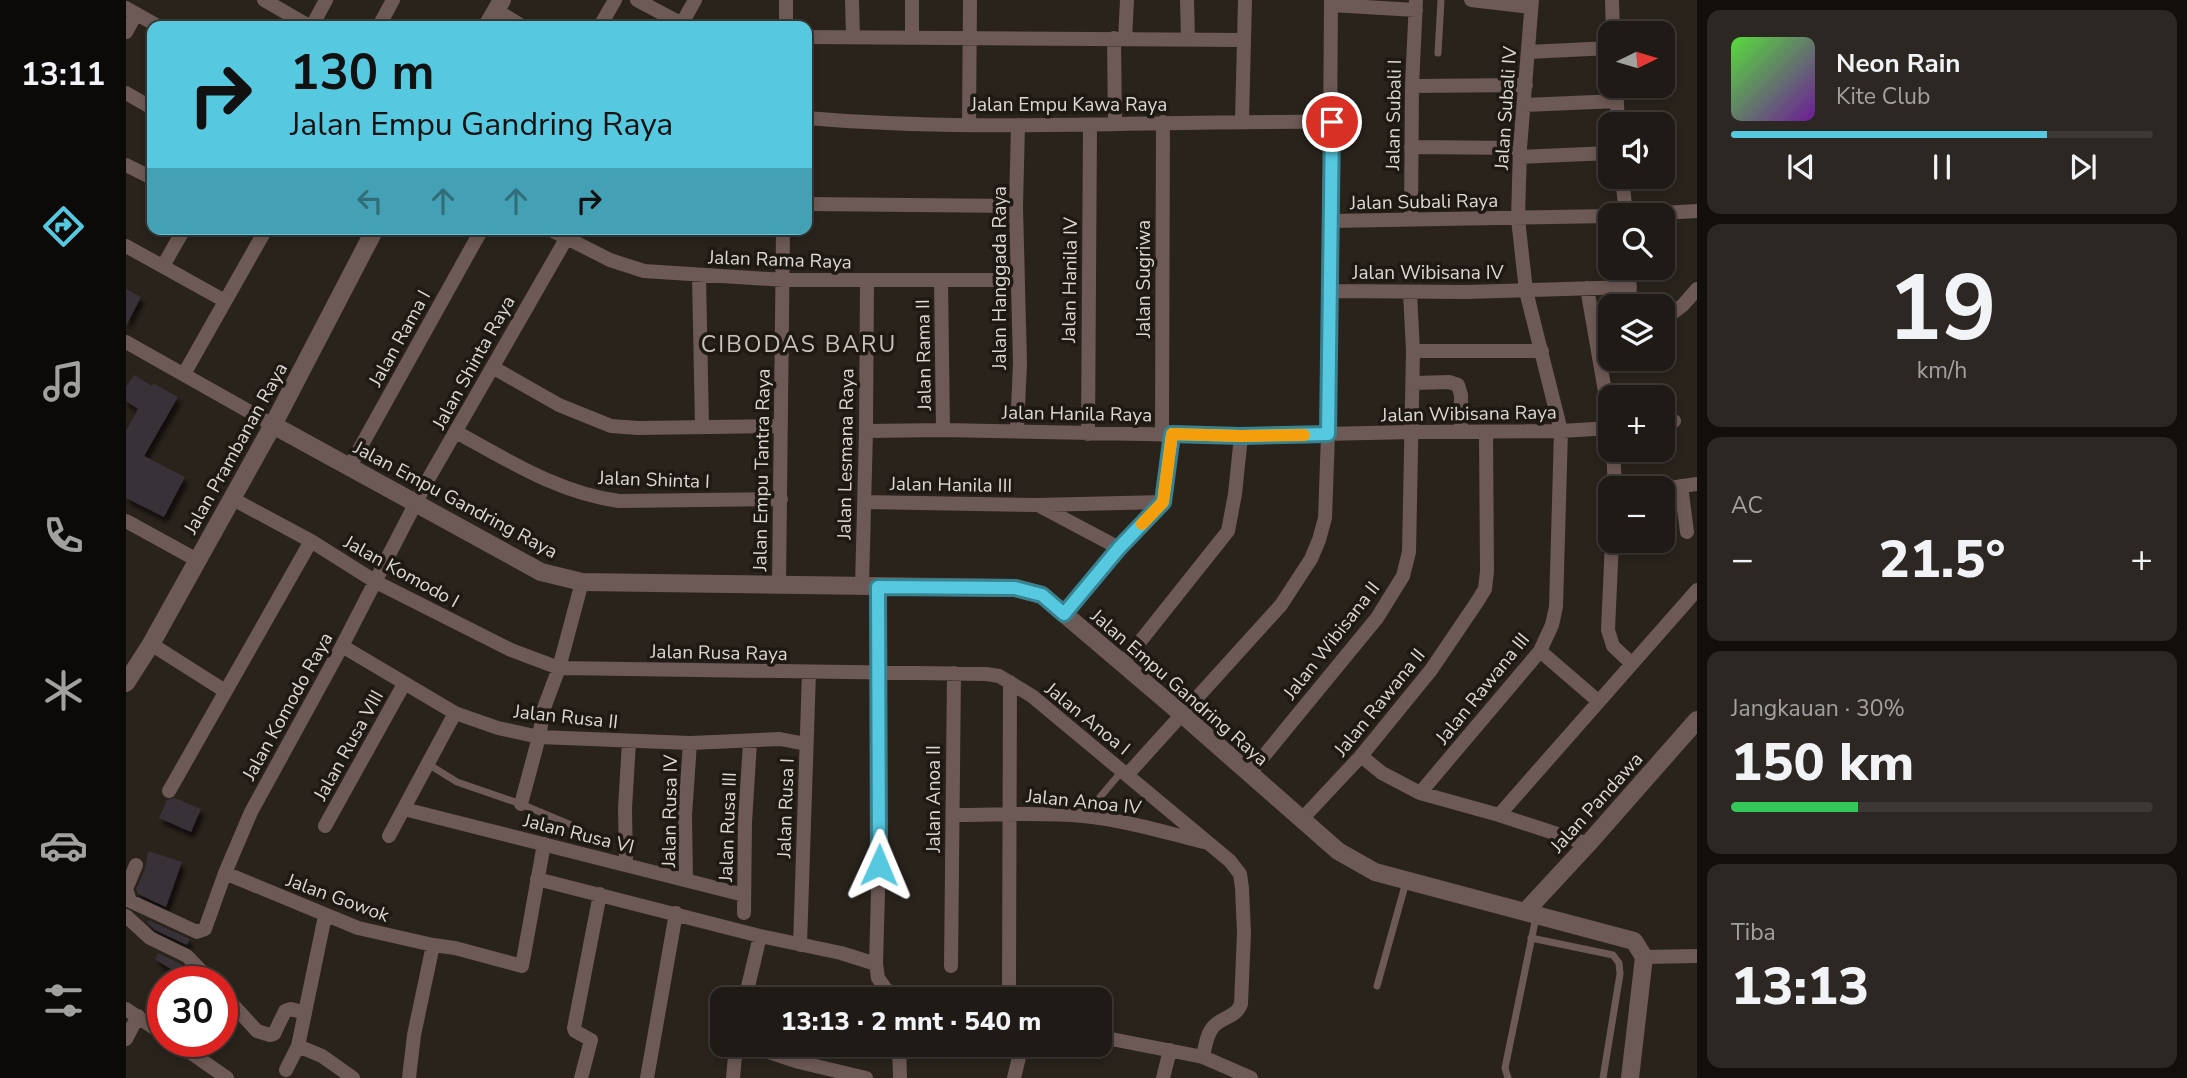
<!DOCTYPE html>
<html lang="id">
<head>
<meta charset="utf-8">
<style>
	:root { --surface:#1f1a15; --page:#2c2722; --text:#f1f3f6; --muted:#a1a1a0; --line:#3c3834; --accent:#56c9e1 }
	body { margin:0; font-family:"Nunito Sans",sans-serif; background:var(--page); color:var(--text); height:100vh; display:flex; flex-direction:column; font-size:26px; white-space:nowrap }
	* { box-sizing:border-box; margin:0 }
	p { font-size:23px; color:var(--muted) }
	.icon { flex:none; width:38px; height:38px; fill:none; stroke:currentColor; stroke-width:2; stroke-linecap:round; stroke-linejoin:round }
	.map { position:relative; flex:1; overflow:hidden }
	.details { display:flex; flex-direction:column; gap:10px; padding:10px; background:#110e0c; width:490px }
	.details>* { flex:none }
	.guide { position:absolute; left:21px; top:21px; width:665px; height:214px; border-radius:14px; box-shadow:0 4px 10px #0003,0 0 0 2px var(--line); background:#56c9e1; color:#111; overflow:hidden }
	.needle { width:46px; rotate:85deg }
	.controls { position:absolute; left:1472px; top:21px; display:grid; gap:14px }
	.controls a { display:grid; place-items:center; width:77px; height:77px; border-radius:14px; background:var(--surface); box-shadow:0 4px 10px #0003,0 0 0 2px var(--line); font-size:35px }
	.speed { position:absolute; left:21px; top:966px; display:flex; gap:14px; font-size:35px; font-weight:700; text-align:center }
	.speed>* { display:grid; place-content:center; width:91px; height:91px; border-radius:50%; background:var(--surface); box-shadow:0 4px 10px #0003,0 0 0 2px var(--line); line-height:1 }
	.speed .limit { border:10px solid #d22; background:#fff; color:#111 }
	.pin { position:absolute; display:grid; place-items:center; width:60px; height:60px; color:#fff; margin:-30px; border:4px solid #fff; border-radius:50%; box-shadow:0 2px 7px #0007 }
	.me { position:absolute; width:77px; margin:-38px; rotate:1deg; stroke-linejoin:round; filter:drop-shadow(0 0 5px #0008) }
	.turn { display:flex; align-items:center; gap:24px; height:147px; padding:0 28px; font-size:32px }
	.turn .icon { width:91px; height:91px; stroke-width:2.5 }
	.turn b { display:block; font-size:49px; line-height:60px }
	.lanes { display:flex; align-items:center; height:66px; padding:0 28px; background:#0003; justify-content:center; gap:35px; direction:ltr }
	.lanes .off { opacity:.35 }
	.big { font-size:52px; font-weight:800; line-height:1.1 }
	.details .widget { flex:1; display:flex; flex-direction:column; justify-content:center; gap:10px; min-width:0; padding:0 24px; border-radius:14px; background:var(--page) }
	.details .dial { align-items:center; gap:0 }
	.dial b { font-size:91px; line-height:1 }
	.song { display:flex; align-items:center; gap:21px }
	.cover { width:84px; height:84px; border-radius:10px; background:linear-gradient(135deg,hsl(110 70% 55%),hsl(280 70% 35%)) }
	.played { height:7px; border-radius:4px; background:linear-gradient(90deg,var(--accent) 75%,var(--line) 75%) }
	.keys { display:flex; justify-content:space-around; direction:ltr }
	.heat { display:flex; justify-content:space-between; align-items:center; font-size:38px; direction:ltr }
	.charge { height:10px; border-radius:5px; background:linear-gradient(90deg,#34c759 30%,var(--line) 0) }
	.trip { position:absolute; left:584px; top:987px; width:402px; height:70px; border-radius:14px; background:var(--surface); box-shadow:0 4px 10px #0003,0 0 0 2px var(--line); font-weight:800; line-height:70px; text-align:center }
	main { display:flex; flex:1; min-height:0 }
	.dock { display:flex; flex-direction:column; width:126px; justify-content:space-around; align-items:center; background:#0c0a08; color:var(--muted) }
	.dock .icon { width:49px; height:49px }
	.dock .active { color:var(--accent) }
	.dock b { font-size:32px; color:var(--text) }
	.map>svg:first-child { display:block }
	.building { fill:#373239; filter:url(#shadow) }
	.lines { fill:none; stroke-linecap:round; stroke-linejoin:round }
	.service { stroke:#6d5956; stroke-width:7 }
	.minor { stroke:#6d5956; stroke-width:14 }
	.tertiary { stroke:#6d5956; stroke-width:18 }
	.route-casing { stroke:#388392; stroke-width:18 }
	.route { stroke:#56c9e1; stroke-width:12 }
	.slow { stroke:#f59e0b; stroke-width:12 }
	.labels { text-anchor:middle; stroke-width:7; stroke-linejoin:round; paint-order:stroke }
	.street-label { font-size:19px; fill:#dcd8d4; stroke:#1f1913 }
	.quarter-label { font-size:23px; letter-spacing:2px; fill:#c9c1b9; stroke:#1f1913 }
</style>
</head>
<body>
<main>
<nav class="dock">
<b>13:11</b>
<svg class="icon active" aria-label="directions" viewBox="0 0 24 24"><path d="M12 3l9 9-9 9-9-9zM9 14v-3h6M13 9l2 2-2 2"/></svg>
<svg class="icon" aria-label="music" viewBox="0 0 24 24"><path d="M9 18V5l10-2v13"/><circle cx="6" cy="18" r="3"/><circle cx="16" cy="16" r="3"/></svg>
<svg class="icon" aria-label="phone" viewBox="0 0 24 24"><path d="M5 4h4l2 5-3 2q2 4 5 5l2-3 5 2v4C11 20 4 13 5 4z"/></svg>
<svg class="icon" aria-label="climate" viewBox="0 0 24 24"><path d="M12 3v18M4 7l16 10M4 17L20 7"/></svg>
<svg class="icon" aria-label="car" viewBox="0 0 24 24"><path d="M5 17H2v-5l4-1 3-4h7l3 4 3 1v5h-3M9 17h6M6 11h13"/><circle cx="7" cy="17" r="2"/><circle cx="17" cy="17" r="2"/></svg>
<svg class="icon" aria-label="filters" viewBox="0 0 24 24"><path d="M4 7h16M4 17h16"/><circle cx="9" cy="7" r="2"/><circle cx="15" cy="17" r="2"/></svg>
</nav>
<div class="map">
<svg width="1571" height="1078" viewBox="0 0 1571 1078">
	<defs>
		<filter id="shadow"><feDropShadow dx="3.5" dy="6" stdDeviation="2" flood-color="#0009"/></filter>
	</defs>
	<rect width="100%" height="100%" fill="#29231c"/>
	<path class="building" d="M0,289L15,297L0,326Z
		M8,375L26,386L27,383L52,397L18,456L59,477L38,517L0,498V431L12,409L0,401V387Z
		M49,798L75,809L65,832L33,818L41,800Z
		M22,851L56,862L40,907L12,894L10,889L19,869Z
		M22,920L64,939L61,945L29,930L21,922Z
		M32,953L55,964L59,967L54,975L29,959Z"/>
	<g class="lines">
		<path class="service" d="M1312,53L1315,0
			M302,764L331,782L395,804L450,827
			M958,816L996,771
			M1405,938L1487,955L1493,963L1494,974L1477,1078
			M1251,986L1280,882
			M1382,1078L1379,1068L1410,917"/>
		<path class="minor" d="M138,0L183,26
			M511,0L560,26
			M726,0L727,37
			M786,0V38
			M1061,0L1062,39
			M1345,0L1405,7
			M1486,0L1487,33
			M1205,5L1290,10
			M0,8L32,26
			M370,10L396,26
			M555,25L569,0
			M186,26L200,0
			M253,26L267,0
			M474,26L489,0
			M660,26V0
			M0,32L10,14
			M681,37L1117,40
			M988,38L989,124
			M999,39L1001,0
			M1402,52L1484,48
			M1286,86L1400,85
			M1490,86L1492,124
			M0,93L26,108
			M1399,105L1491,101
			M681,118C855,133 1031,120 1206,122
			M1116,121L1119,0
			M843,124L844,0
			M1285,147L1394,148
			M1394,157L1484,153
			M0,165L26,178
			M1496,177L1500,215
			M681,204L890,206
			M1503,215L1571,211
			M1285,220L1286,86L1290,0
			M1205,221L1484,216
			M423,229L484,260L518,271L658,280H892
			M0,246L99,301
			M37,266L58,229
			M1503,268L1504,306
			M573,276L576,427
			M815,280L817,430
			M1461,288L1484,420
			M1204,291L1341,292L1504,287
			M1536,321L1557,305L1571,289
			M0,342L147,425
			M1287,351H1416
			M368,368L433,405L485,426L512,428L655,426
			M58,374L140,229
			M1287,383L1323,382L1332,385L1335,395V432
			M1536,424L1548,421
			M740,431L817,430L1115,436L1286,432L1435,431L1484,428
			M891,431L894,363L890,206L892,125
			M330,432C383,461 433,493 493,501L655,499
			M962,434L964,126
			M1036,435L1037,122
			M1487,450L1489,488
			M224,466L356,229
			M1555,486L1561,532
			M1536,489L1571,484
			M105,498L185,541L250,582L385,650L433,668L860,674L873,676L906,696L1104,861L1114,874L1116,888L1118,933L1115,1004C1110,1017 1099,1016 1089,1025C1081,1032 1079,1046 1077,1057
			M738,502L911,505L1037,502
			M914,506L993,548
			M0,521L71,560
			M1486,541L1482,630L1487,646L1505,663
			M653,585L657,229
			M736,586L740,431L741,281
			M752,587L754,819L750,964L752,978L767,999
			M938,614L993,548L1037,502L1046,434
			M25,644L99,691
			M216,646L329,713L372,728L413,737L564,743L654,739L680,744
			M1414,651L1472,701
			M997,663L1102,531L1109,494L1115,436
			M1235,756L1256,773L1294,793L1373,815L1462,844
			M1123,774L1251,618L1277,576L1283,552L1287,351L1284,293
			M1001,775L1155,605L1185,559L1193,540L1199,518L1202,434L1205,0
			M43,791L185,541
			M1294,793L1414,651L1426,625L1430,607L1435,431L1400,291L1392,219L1394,148L1406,0
			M395,804L413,737L418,708L433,668L456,582
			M278,809L618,895
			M827,815C871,815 913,812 957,816C998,820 1038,832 1078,842
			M1373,815L1571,590
			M1176,819L1235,756L1305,670L1351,602L1359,589L1361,571L1360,432
			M199,826L278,684
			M263,836L329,713
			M10,865L0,889L4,901L71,932L79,929L99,873L125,812L216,646L300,483L440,239
			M500,865L499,808L503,742
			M99,873L232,928L307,945L288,1035L283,1078
			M411,879L634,936L715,953L750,964
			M560,880L559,815L564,743
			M618,913L619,823L624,742
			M0,916L24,938L61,956L86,982
			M307,945L329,948L396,966L418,844
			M674,945L683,672
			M1518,957L1571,956
			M825,966L828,673
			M883,984L884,682
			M96,993L131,1031L144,1035L148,1034L159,1011L165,1009L179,1013
			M619,999L634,936
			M0,1009L37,1034
			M975,1037L1077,1057L1125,1078
			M0,1039L12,1016
			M48,1041L101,1078
			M621,1045L673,1062L740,1078
			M773,1045L774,1078
			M172,1046L196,1056L227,1078
			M160,1070L172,1046L199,916
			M455,1078L465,1040L449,1031L448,1028L474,894
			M521,1078L550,913
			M607,1078L610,1045
			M888,1078L896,1045
			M1037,1078L1044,1050"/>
		<path class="tertiary" d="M361,26L376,0
			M147,425L415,572L456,582L889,588L916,595L1057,715L1212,851L1249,872L1508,941L1518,957L1504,1078
			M0,683L25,644L147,425L249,229
			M1399,912L1462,844L1571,720"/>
	</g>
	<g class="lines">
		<defs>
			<path id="route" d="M753,865L752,587L889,588L916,595L938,614L993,548L1037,502L1046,434L1115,436L1202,434L1206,122"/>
		</defs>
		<use href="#route" class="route-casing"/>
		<use href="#route" class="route"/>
		<path class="slow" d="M1016,524L1037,502L1046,434L1115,436L1178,435"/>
	</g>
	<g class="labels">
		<g class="street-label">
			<text x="943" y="111">Jalan Empu Kawa Raya</text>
			<text transform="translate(1379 108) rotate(-86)" y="7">Jalan Subali IV</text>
			<text transform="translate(1267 115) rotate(-89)" y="7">Jalan Subali I</text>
			<text transform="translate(1298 201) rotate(-1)" y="7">Jalan Subali Raya</text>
			<text transform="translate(654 259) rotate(2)" y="7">Jalan Rama Raya</text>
			<text x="1302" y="279">Jalan Wibisana IV</text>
			<text transform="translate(873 278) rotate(-90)" y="7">Jalan Hanggada Raya</text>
			<text transform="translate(1017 279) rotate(-90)" y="7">Jalan Sugriwa</text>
			<text transform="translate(943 280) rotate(-89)" y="7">Jalan Hanila IV</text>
			<text transform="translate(273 338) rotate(-61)" y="7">Jalan Rama I</text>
			<text transform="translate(797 355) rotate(-91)" y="7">Jalan Rama II</text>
			<text transform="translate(347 362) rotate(-61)" y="7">Jalan Shinta Raya</text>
			<text transform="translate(951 413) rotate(1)" y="7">Jalan Hanila Raya</text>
			<text transform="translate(1343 413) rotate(-1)" y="7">Jalan Wibisana Raya</text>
			<text transform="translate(109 448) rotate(-61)" y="7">Jalan Prambanan Raya</text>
			<text transform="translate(719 454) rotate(-89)" y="7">Jalan Lesmana Raya</text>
			<text transform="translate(635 470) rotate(-89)" y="7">Jalan Empu Tantra Raya</text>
			<text transform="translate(528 479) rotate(2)" y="7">Jalan Shinta I</text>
			<text transform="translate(825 484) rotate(1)" y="7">Jalan Hanila III</text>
			<text transform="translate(330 499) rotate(28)" y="7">Jalan Empu Gandring Raya</text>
			<text transform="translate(276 571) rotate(29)" y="7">Jalan Komodo I</text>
			<text transform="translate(1205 640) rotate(-52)" y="7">Jalan Wibisana II</text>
			<text transform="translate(593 652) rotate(1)" y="7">Jalan Rusa Raya</text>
			<text transform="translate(1054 687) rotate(41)" y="7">Jalan Empu Gandring Raya</text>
			<text transform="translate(1356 688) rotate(-51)" y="7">Jalan Rawana III</text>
			<text transform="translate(1253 702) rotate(-51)" y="7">Jalan Rawana II</text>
			<text transform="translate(161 706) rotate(-61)" y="7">Jalan Komodo Raya</text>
			<text transform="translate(440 716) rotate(6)" y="7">Jalan Rusa II</text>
			<text transform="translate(962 718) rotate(39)" y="7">Jalan Anoa I</text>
			<text transform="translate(222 745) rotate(-61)" y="7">Jalan Rusa VIII</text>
			<text transform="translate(807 799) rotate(-90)" y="7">Jalan Anoa II</text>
			<text transform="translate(958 801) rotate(6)" y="7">Jalan Anoa IV</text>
			<text transform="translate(1470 802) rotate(-48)" y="7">Jalan Pandawa</text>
			<text transform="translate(659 808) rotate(-88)" y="7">Jalan Rusa I</text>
			<text transform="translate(543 811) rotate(-89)" y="7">Jalan Rusa IV</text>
			<text transform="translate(601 827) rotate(-88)" y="7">Jalan Rusa III</text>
			<text transform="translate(453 833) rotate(14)" y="7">Jalan Rusa VI</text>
			<text transform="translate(212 897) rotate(20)" y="7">Jalan Gowok</text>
		</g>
		<g class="quarter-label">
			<text x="673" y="352">CIBODAS BARU</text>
		</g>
	</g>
</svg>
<div class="controls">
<a><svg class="needle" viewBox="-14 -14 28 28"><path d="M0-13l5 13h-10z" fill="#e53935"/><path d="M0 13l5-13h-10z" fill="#a1a1a0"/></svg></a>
<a><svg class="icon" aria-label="sound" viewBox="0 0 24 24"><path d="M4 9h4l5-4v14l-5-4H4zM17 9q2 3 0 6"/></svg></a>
<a><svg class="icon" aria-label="search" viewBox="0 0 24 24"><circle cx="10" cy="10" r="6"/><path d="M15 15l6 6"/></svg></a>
<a><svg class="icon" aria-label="layers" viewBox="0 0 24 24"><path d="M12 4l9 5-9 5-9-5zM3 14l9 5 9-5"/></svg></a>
<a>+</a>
<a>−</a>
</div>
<div class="speed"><div class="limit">30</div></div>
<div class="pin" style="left:1206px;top:122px;background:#d93025"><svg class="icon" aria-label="arrive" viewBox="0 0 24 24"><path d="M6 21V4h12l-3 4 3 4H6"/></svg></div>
<svg class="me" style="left:753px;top:865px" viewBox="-20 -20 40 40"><path d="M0-17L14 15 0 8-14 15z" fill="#56c9e1" stroke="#fff" stroke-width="4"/></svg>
<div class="trip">13:13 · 2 mnt · 540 m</div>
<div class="guide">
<div class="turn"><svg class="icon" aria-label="right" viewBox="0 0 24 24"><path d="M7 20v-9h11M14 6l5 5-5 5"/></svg><div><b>130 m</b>Jalan Empu Gandring Raya</div></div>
<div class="lanes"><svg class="icon off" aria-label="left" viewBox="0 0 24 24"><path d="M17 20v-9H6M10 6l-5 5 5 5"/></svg><svg class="icon off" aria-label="ahead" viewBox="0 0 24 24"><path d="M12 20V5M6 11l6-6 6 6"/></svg><svg class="icon off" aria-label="ahead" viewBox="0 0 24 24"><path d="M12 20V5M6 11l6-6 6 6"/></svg><svg class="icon" aria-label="right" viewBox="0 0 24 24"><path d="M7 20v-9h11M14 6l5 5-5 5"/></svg></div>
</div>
</div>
<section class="details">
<div class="widget">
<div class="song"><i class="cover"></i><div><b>Neon Rain</b><p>Kite Club</p></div></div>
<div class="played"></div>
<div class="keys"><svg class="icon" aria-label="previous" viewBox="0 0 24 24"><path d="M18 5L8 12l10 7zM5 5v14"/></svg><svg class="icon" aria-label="pause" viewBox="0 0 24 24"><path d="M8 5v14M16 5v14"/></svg><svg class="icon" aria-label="next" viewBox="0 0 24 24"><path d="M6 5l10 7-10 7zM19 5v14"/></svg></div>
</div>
<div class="widget dial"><b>19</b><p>km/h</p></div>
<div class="widget"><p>AC</p>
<div class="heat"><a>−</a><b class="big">21.5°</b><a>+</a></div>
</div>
<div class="widget"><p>Jangkauan · 30%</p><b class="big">150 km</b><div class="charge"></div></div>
<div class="widget"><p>Tiba</p><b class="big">13:13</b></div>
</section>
</main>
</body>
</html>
